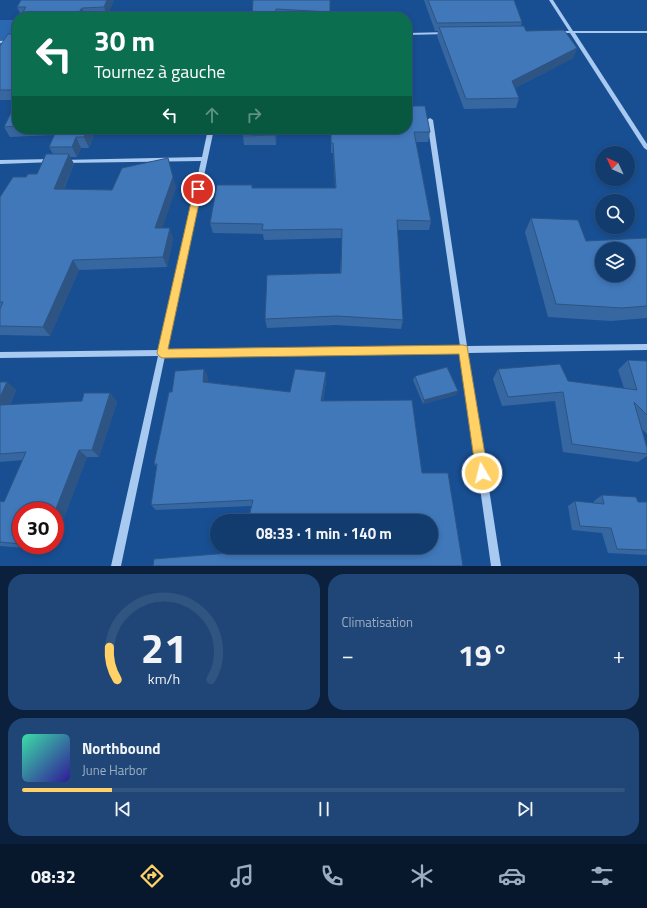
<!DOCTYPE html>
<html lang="fr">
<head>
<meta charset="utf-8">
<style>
	:root { --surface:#123b6e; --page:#1f4676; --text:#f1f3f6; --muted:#9cadc2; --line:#315581; --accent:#ffd167 }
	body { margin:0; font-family:"Titillium Web",sans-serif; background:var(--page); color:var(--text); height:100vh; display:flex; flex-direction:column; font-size:15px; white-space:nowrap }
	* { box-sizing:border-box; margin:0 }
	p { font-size:13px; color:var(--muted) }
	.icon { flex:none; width:22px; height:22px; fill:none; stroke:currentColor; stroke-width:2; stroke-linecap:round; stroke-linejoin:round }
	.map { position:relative; height:566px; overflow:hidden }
	.drawer { display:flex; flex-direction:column; gap:8px; padding:8px; background:#0a203c; flex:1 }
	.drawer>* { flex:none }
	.guide { position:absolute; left:12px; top:12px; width:400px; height:122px; border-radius:16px; box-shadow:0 2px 6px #0003,0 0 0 1px var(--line); background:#0b6e4f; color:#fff; overflow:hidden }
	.needle { width:26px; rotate:314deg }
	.tools { position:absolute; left:595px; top:146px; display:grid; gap:8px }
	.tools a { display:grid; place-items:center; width:40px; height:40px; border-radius:50%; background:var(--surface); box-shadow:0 2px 6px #0003,0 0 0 1px var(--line); font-size:20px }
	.speed { position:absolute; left:12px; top:502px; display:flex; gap:8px; font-size:20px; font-weight:700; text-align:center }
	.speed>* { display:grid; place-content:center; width:52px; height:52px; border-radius:50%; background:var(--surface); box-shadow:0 2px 6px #0003,0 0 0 1px var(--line); line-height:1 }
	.speed .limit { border:6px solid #d22; background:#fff; color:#111 }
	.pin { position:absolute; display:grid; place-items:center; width:34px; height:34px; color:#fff; margin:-17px; border:2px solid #fff; border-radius:50%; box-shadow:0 1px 4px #0007 }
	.me { position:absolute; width:44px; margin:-22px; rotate:352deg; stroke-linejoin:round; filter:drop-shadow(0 0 3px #0008) }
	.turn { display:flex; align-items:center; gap:14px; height:84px; padding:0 16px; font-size:18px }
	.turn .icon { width:52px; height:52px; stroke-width:2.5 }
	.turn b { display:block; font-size:28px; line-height:34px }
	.lanes { display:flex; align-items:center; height:38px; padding:0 16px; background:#0003; justify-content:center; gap:20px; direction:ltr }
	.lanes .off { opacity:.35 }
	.big { font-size:30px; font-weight:700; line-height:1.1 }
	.drawer .tile { flex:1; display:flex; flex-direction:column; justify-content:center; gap:6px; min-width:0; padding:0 14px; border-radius:16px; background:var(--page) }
	.drawer .dial { align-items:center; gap:0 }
	.dial svg { height:104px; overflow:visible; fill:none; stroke:var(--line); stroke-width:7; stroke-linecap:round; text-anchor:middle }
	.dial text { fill:var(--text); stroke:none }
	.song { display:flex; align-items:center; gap:12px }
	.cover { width:48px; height:48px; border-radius:6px; background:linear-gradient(135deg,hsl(160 70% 55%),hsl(250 70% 35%)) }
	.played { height:4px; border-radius:2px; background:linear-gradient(90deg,var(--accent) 15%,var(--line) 15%) }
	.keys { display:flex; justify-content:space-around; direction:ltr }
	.heat { display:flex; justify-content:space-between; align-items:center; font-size:22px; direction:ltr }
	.drawer .tiles { flex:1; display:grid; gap:8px; grid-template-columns:1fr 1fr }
	.tile:last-child { grid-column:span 2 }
	.trip { position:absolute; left:210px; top:514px; width:228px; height:40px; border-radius:20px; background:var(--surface); box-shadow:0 2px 6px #0003,0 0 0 1px var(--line); font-weight:700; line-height:40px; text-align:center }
	.tabs { display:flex; height:64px; justify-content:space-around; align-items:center; background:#07182c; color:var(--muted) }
	.tabs .icon { width:28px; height:28px }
	.tabs .active { color:var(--accent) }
	.tabs b { font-size:18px; color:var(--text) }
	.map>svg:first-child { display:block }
	.green { fill:#2a69b1 }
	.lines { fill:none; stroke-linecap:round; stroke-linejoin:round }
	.minor { fill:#a8c9f0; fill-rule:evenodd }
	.wall { fill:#3767a0 }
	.shaded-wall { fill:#2d5482 }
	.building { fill:#4078ba; stroke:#2d5482; fill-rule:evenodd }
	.route { fill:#ffd167; stroke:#a68843 }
</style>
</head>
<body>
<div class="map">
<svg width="647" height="566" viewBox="0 0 647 566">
	<rect width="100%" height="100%" fill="#184f93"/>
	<path class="green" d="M0,20H17V47L0,48Z"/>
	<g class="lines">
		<path class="minor" d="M549,0H553L573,31H647V33H575L647,144V150L644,148L570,33H557L555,32L557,31H569Z
			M449,32V33L447,34L407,35V33Z
			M17,40V42L0,43V41Z
			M430,118L433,120L467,346L647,344V350L468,353L501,566H491L461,353L165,356L121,566H111L158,356L0,358V352L159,350L201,161L63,163L61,162V160L202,157L208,129H214L167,350L460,346L427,120Z
			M52,159L54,160V162L0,164V160Z"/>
	</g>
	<path class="wall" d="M21,0H114L107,16L20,17L21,15L17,7Z
		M253,0H330V17H252Z
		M424,0H514L522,22L521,26L526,31L577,48L573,58L515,88L519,98L516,108L464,109L437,36L438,31H435Z
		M17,21V100H0V46L13,34L11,29Z
		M17,101V129H96L89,148H81L77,157H70L74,164L64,189L112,190L176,187L162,228L173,238L167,267L79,270L50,336L0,335V197L26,177L37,174L53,154L49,147L54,135L10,137L4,127Z
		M277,129L276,145H244L243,136Z
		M331,129L430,132L428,142H416L431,221L429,230H397L403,320L401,329L336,325L267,328L265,319L340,273L342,238L264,240L263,234L213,233L210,223L253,188H335L333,153H331Z
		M531,218L586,241L647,238V318L611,321L548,317L525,232Z
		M628,360L647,361V434L642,429L647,448V456L638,462L563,452L555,401L502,406L493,379L498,369L568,381L624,388L618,370Z
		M326,372V381L323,401L242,552L251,506L156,510L151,505L157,467L154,464L172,392L208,377L207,382L290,392Z
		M415,376L456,395L423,404L413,380Z
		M0,382H7L16,390L10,405L82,401L110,393L117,402L99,457H87L55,541V511H21V545H53L51,550L0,546V501L4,502L23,460L0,462Z
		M602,495L638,502H647V555L608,553L602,533L572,530L568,506L575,501L594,503V501Z"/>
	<path class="shaded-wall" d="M107,0H114L107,16L104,7Z
		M82,8L85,17H75Z
		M577,48L573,58L509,91L512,81Z
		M17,81V98L13,90Z
		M88,129H96L89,148L84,137Z
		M275,129H277L276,145L275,135Z
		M76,137L81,148L77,157L72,147Z
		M69,154L74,164L59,199L54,189Z
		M168,158L176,187L159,238L155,228Z
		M170,228L173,238L167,267L163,257Z
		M73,260L79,270L50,336L43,327Z
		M204,369L208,377L207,390L203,382Z
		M326,372V381L321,409V401Z
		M7,382L16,390L6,414L0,409V397Z
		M458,391L456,395L423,404L424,400Z
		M110,393L117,402L99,457L92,450Z
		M79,450L87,457L55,541V511Z
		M42,545H53L51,550L41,546Z"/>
	<path class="building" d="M21,0H107L104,7L82,8L75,17H20L26,7H17Z
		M253,0H330V12L276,9V15L252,16Z
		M428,0H514L522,22L437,23Z
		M17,21V81L13,90H0V46L8,34H14V30L11,29Z
		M524,26L526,31L564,30L577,48L512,81L519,98L466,99L439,27Z
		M17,101V126L4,127Z
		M407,106H425L430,132H414L431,221L397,220L403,320L337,316L265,319L267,275L341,273L342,229L262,230L263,224L210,223L217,185H252V188H336L333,143H331V129H407Z
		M57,129H88L84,137H76L72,147H49Z
		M243,129H275V135L243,136Z
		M46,154H69L54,189L112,190L122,168L168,158L173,177L155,228H170L163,257L73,260L43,327L0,326V309L3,302H0V197L13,177H26L28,174H37Z
		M531,218L578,220L586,241L647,238V306L622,308L556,304ZM602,249H628V275H602Z
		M628,360L647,361V415L634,402L647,448V454L572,444L563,392L508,397L498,369L560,364L568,381L637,390Z
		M447,367L458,391L424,400L415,376Z
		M204,369L203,382L290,392L295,369L326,372L321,401L412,400L422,473H448L463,566H153L154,559L242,552L243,547H431V521H248L253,500L151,505L157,464H154L169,392H172L175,371Z
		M0,382H7L0,397Z
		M84,393H110L92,450H79L55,511H21V544L0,542V501L4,502L26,452L0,454V405L82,401Z
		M602,495L636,497L638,502H647V550L617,549L611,528L580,526L575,501L604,504Z"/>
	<path class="route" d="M198,186L202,189L168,349L463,345L467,346L488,473L486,477L482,479L478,477L476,473L459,354L162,358L159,356L157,353L194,189Z"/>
</svg>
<div class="tools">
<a><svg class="needle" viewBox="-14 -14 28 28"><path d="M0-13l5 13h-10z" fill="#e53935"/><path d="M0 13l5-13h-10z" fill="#9cadc2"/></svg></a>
<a><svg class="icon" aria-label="search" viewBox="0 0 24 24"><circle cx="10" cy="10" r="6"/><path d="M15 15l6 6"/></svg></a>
<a><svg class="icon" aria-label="layers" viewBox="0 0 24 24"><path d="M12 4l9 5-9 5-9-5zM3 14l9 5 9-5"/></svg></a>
</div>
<div class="speed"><div class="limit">30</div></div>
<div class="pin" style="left:198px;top:189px;background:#d93025"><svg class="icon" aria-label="arrive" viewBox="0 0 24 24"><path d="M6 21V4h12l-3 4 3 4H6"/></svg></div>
<svg class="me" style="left:482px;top:473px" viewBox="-20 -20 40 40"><circle r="17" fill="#ffd167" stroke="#fff" stroke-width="3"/><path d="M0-11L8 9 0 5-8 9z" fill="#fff"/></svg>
<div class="trip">08:33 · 1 min · 140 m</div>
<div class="guide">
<div class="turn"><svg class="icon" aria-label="left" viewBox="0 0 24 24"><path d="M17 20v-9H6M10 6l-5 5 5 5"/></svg><div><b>30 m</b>Tournez à gauche</div></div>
<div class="lanes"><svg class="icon" aria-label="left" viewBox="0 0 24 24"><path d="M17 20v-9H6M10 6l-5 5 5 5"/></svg><svg class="icon off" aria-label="ahead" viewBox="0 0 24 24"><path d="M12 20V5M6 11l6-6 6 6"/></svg><svg class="icon off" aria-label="right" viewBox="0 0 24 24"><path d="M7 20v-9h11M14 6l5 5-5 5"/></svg></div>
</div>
</div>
<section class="drawer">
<div class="tiles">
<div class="tile dial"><svg viewBox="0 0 100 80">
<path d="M14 69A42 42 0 1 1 86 69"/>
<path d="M14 69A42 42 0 0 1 8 44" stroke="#ffd167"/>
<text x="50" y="56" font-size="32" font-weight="700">21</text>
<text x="50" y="72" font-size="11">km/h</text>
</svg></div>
<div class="tile"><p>Climatisation</p>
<div class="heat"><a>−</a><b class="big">19°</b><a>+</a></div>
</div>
<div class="tile">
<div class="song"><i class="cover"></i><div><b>Northbound</b><p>June Harbor</p></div></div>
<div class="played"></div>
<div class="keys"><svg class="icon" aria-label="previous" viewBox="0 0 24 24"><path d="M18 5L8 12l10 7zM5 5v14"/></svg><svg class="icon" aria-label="pause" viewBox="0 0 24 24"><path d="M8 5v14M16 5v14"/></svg><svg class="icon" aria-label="next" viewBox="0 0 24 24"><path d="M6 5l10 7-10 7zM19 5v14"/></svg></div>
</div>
</div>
</section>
<nav class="tabs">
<b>08:32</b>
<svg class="icon active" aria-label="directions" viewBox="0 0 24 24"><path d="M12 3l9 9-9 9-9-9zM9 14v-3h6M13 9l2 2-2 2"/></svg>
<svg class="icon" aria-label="music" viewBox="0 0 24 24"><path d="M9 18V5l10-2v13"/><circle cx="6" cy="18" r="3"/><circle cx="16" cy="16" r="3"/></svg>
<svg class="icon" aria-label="phone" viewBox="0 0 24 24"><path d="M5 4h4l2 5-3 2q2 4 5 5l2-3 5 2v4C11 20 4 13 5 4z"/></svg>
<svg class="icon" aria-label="climate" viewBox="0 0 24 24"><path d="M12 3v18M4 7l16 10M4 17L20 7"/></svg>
<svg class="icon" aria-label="car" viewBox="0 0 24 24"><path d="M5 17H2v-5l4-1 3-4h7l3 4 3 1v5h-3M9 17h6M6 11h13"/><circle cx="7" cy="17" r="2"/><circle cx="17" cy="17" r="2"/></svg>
<svg class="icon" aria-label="filters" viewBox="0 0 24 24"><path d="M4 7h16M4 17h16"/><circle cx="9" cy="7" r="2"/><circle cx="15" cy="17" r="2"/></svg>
</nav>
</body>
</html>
